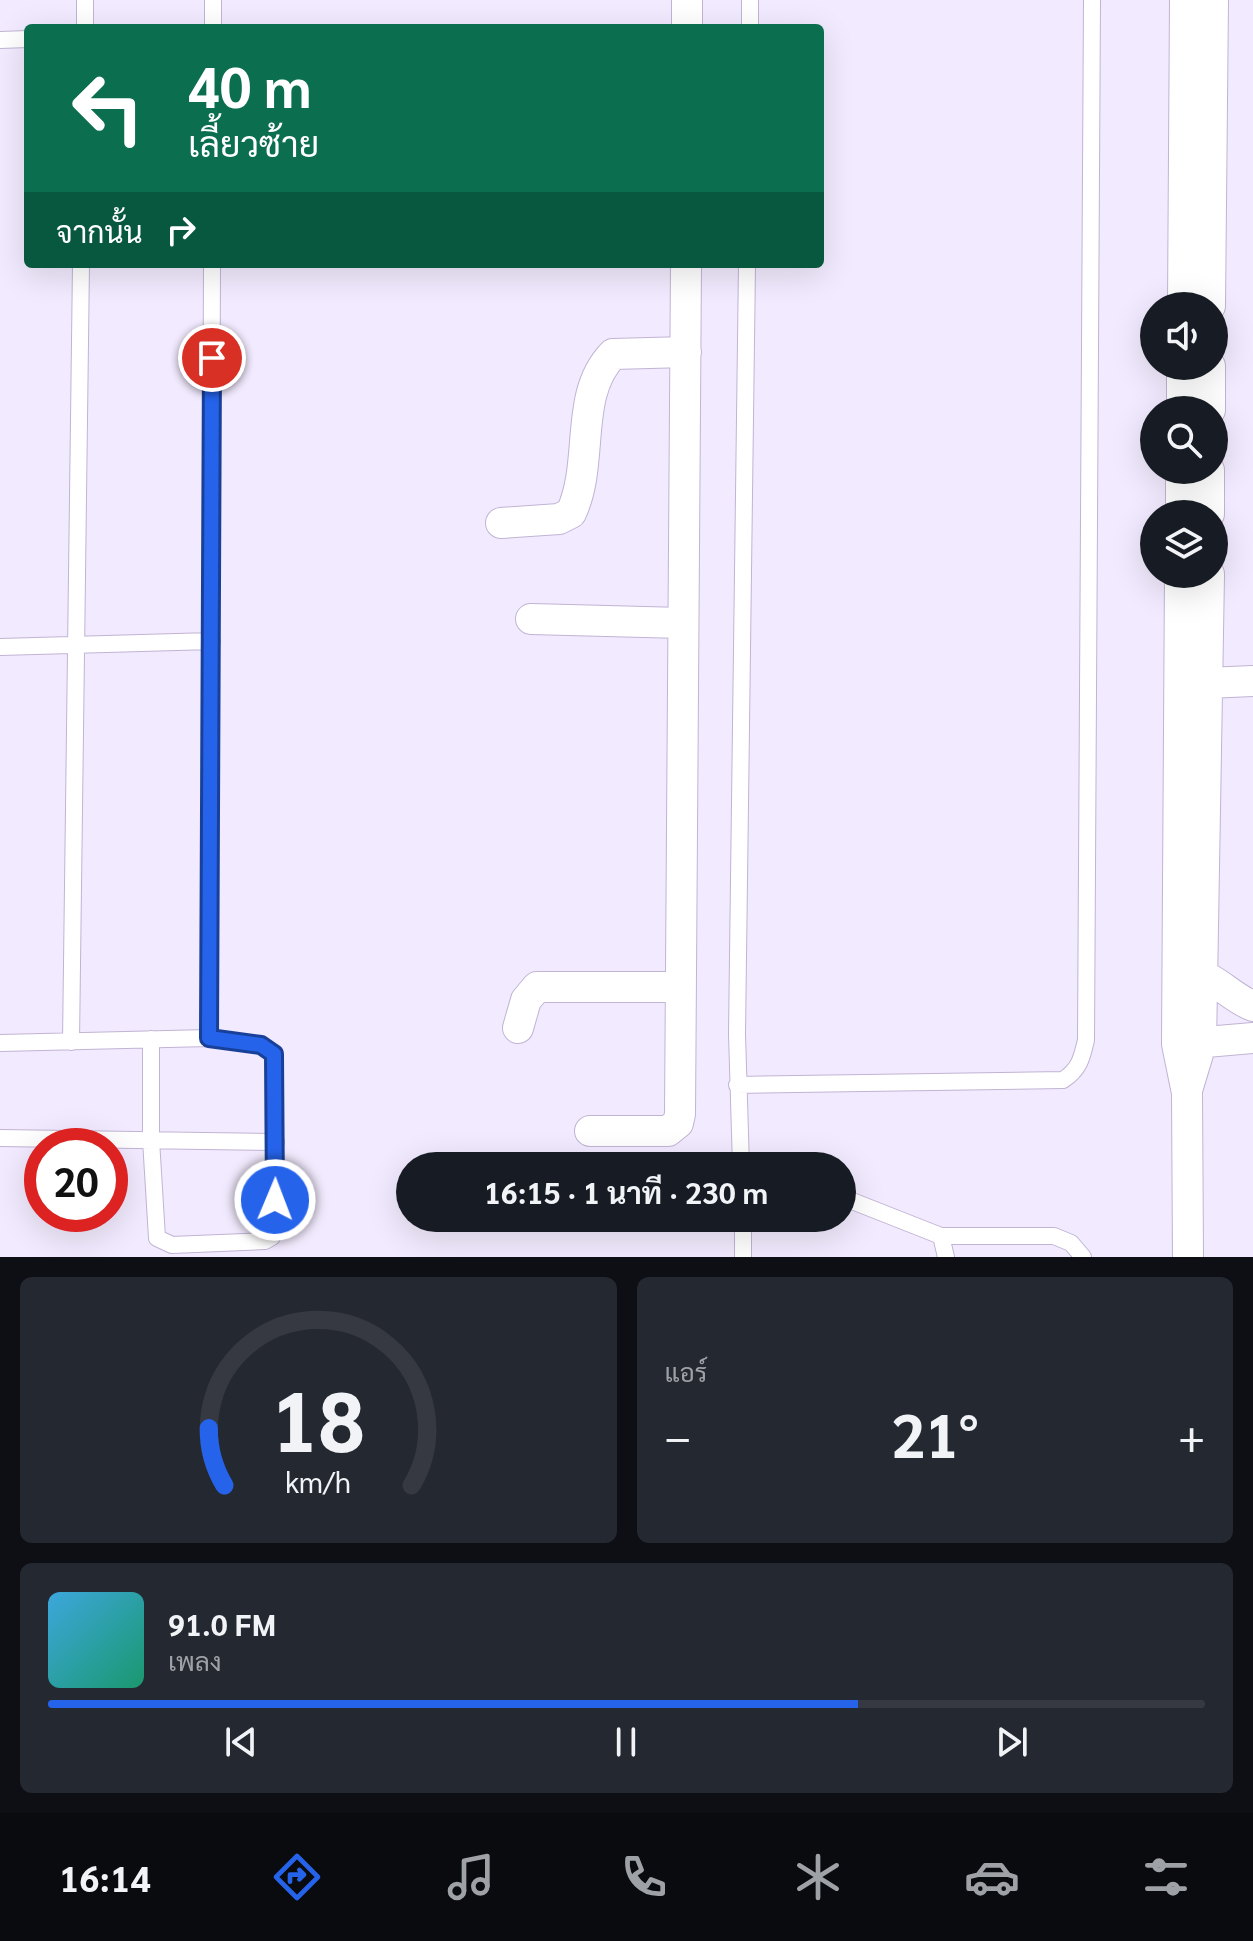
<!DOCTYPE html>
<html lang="th">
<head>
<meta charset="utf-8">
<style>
	:root { --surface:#171b24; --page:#242831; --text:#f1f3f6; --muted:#9ea1a6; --line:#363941; --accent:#2563eb }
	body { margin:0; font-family:Georgia,Sarabun,serif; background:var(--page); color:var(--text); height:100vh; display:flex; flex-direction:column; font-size:30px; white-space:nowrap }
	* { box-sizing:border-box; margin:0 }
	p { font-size:26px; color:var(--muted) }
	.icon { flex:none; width:44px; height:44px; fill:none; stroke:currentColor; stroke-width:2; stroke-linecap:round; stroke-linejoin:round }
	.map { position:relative; height:1257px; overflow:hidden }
	.side { display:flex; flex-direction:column; gap:20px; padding:20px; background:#0d0f14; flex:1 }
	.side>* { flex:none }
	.banner { position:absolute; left:24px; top:24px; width:800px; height:244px; border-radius:8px; box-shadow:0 8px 32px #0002; background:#0b6e4f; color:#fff; overflow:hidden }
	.buttons { position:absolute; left:1140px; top:292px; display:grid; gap:16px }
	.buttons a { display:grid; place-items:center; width:88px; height:88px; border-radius:50%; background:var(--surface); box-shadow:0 8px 32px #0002; font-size:40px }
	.speed { position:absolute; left:24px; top:1128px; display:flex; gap:16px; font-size:40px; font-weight:700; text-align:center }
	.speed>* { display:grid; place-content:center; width:104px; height:104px; border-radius:50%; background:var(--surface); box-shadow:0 8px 32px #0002; line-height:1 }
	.speed .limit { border:12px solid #d22; background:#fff; color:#111 }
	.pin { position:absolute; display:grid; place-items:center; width:68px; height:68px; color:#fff; margin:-34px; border:4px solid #fff; border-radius:50%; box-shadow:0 2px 8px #0007 }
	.me { position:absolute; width:88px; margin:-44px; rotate:1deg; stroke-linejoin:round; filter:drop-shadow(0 0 6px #0008) }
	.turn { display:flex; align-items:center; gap:28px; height:168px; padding:0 32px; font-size:36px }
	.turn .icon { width:104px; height:104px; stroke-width:2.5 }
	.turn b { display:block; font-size:56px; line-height:68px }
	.then { display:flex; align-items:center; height:76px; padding:0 32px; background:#0003; gap:16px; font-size:30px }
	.big { font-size:60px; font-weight:700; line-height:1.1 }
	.side .card { flex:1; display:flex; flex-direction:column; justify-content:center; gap:12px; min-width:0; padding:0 28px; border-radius:12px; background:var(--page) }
	.side .dial { align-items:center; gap:0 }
	.dial svg { height:208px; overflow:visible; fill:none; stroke:var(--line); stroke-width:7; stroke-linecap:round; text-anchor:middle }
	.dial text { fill:var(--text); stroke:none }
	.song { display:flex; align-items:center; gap:24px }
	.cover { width:96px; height:96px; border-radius:12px; background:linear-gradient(135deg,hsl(200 70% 55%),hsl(160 70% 35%)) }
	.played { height:8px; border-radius:4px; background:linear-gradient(90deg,var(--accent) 70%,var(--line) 70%) }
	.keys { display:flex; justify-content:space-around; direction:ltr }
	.heat { display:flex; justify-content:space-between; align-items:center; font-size:44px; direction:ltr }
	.side .tiles { flex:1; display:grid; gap:20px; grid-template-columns:1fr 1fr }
	.card:last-child { grid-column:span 2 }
	.trip { position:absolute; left:396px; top:1152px; width:460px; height:80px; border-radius:40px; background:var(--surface); box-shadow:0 8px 32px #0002; font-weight:700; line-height:80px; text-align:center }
	.menu { display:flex; height:128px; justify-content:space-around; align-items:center; background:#090b0e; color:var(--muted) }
	.menu .icon { width:56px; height:56px }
	.menu .active { color:var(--accent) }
	.menu b { font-size:36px; color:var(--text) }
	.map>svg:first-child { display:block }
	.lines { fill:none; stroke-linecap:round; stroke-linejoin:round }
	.service-casing { stroke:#c1b4d4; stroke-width:18 }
	.minor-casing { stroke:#c1b4d4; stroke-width:32 }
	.service { stroke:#fff; stroke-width:16 }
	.minor { stroke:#fff; stroke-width:30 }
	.route-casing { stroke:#184099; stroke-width:20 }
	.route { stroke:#2563eb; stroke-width:14 }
</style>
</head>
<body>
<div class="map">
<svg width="1253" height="1257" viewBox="0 0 1253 1257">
	<rect width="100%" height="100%" fill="#f2eafe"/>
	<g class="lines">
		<defs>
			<path id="service" d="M85,28V0
				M213,28V0
				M750,28V0
				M0,40L28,39
				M0,647L212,641
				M151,1039V1140L157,1238L172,1245L265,1241L272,1237L274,1230V1054L261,1045L209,1038
				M71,1042L81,264
				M0,1043L209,1038L212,264
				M737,1085L1063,1080C1079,1070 1082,1058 1086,1040L1092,0
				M0,1138L276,1142
				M741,1166L737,1034L747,264
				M842,1197L941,1236H1054L1071,1243L1083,1257
				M743,1218V1257
				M941,1236L946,1257"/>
			<path id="minor" d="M687,28V0
				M1183,306L1185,0
				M1210,306L1213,0
				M1182,410V366
				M1210,410V366
				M1181,514V470
				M1209,514V470
				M501,523L559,519L571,513C595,462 573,395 613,354L686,352
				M1180,574L1177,1044L1187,1093L1188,1257
				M531,619L682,623
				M1207,683L1253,681
				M1190,973C1213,974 1231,998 1253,1006
				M518,1028L526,1000L537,987H680
				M1183,1044L1253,1038
				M1188,1087L1201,1044L1209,574
				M590,1131H668L678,1123L680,1114L686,264"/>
		</defs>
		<use href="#service" class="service-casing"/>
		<use href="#minor" class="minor-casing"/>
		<use href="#service" class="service"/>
		<use href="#minor" class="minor"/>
	</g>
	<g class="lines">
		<defs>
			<path id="route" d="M212,358L209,1038L261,1045L274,1054L275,1200"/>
		</defs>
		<use href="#route" class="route-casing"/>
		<use href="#route" class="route"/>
	</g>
</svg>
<div class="buttons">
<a><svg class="icon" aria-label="sound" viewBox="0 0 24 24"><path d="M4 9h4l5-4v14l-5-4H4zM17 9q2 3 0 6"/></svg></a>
<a><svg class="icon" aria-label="search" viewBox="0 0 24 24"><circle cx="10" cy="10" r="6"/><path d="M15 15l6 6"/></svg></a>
<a><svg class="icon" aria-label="layers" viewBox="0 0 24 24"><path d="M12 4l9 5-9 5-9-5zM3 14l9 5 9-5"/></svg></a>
</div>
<div class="speed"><div class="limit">20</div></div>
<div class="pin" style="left:212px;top:358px;background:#d93025"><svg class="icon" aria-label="arrive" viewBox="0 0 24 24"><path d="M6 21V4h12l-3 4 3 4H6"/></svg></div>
<svg class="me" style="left:275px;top:1200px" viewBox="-20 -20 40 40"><circle r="17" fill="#2563eb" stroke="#fff" stroke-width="3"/><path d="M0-11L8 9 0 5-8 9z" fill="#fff"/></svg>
<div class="trip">16:15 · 1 นาที · 230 m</div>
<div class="banner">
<div class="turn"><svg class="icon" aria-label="left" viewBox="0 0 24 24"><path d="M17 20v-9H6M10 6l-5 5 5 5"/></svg><div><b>40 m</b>เลี้ยวซ้าย</div></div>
<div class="then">จากนั้น<svg class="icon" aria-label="right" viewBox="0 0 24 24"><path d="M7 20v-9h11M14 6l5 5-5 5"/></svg></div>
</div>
</div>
<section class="side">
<div class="tiles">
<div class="card dial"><svg viewBox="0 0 100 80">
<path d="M14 69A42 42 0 1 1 86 69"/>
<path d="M14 69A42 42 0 0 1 8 47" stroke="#2563eb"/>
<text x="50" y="56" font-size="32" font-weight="700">18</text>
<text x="50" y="72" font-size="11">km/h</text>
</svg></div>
<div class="card"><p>แอร์</p>
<div class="heat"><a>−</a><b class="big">21°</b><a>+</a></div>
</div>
<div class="card">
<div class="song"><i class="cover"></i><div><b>91.0 FM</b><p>เพลง</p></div></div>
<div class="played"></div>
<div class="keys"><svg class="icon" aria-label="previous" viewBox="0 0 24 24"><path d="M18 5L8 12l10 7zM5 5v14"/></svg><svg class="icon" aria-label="pause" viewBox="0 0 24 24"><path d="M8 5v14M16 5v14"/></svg><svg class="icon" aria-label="next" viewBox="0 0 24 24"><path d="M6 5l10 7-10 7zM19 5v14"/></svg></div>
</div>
</div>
</section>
<nav class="menu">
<b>16:14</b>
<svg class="icon active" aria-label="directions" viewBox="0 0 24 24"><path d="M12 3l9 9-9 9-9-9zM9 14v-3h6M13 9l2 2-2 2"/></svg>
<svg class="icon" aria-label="music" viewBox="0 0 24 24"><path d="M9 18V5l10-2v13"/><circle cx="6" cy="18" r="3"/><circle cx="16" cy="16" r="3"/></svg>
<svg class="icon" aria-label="phone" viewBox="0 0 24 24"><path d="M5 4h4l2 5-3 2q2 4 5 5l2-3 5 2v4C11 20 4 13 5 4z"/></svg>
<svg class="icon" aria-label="climate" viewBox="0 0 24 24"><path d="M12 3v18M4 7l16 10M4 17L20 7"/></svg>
<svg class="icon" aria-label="car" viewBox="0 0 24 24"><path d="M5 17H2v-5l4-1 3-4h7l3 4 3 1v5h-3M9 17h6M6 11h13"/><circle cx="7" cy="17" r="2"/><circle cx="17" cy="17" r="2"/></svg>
<svg class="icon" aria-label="filters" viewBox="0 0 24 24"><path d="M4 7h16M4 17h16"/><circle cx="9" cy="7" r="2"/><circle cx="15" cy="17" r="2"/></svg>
</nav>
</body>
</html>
